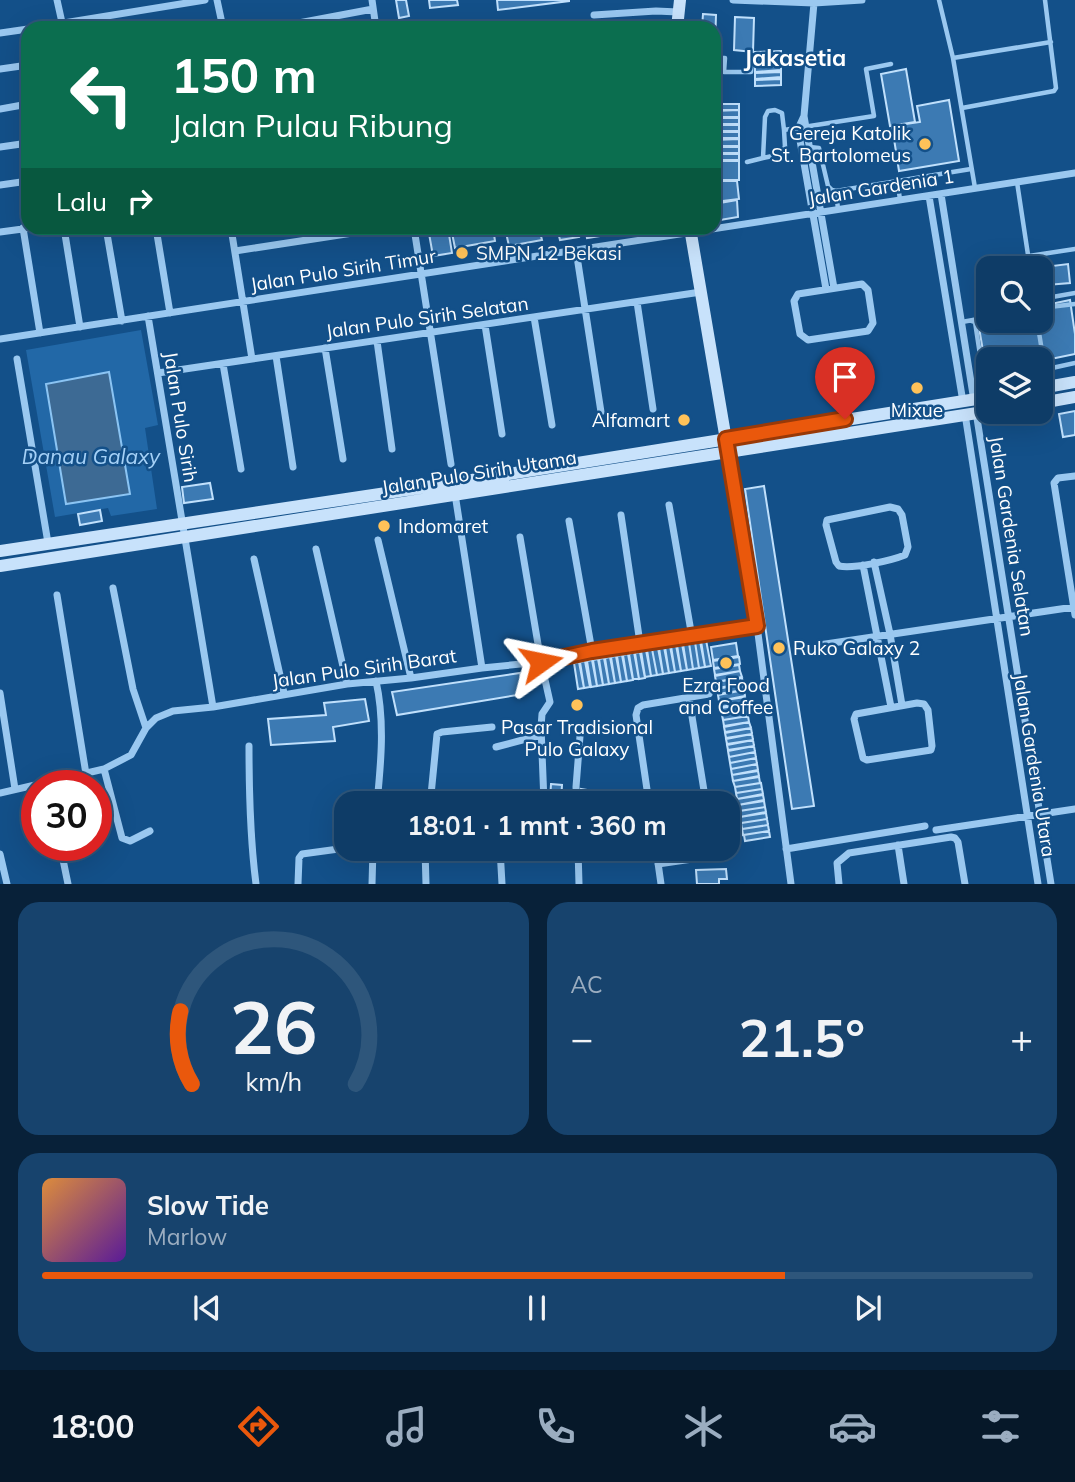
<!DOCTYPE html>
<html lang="id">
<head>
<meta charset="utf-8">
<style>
	:root { --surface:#0e3c67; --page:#17436d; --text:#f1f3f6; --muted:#9badc0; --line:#2e567b; --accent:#ea580c }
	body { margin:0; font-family:Mulish,sans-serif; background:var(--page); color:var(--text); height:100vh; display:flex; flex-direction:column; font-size:26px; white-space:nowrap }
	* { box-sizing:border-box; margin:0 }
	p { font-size:23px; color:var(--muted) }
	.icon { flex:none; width:38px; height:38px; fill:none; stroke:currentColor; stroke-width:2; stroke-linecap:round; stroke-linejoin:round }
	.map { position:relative; height:884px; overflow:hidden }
	.sheet { display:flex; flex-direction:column; gap:18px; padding:18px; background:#082139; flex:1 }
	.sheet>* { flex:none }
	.guide { position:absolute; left:21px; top:21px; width:700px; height:214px; border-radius:21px; box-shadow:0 7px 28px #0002,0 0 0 2px var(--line); background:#0b6e4f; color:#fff; overflow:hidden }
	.tools { position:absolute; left:976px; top:256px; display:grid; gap:14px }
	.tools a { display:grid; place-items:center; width:77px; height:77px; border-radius:14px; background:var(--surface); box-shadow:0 7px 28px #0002,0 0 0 2px var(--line); font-size:35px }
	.speed { position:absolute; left:21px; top:770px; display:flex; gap:14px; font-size:35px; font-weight:700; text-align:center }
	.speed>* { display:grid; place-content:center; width:91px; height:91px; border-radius:50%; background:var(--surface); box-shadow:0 7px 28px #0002,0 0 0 2px var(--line); line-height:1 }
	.speed .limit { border:10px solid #d22; background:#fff; color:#111 }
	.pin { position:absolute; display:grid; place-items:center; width:60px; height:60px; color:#fff; margin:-72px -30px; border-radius:50% 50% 50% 0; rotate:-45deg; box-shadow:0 0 7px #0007 }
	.pin .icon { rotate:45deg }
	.me { position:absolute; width:77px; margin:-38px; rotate:78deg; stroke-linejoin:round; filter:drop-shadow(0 0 5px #0008) }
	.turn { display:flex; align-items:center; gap:24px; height:147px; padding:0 35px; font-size:32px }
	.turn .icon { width:91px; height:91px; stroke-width:2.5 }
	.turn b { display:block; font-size:49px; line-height:60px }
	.then { display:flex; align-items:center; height:66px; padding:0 35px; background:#0003; gap:14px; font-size:26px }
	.big { font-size:52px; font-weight:700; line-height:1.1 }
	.sheet .tile { flex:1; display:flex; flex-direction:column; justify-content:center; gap:10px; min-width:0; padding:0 24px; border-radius:21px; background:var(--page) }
	.sheet .dial { align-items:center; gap:0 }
	.dial svg { height:182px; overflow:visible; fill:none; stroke:var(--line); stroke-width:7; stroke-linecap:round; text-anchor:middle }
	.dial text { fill:var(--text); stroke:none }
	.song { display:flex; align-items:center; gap:21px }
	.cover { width:84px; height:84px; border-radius:10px; background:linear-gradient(135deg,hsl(30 70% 55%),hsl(270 70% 35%)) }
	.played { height:7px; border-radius:4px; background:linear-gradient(90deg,var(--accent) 75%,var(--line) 75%) }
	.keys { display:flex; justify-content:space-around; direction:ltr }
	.heat { display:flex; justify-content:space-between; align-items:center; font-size:38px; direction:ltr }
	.sheet .tiles { flex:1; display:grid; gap:18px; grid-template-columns:1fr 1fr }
	.tile:last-child { grid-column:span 2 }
	.trip { position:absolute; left:334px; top:791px; width:406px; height:70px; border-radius:21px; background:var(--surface); box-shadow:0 7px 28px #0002,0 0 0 2px var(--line); font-weight:700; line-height:70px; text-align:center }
	.tab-bar { display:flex; height:112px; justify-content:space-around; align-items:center; background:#061829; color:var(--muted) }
	.tab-bar .icon { width:49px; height:49px }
	.tab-bar .selected { color:var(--accent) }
	.tab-bar b { font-size:32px; color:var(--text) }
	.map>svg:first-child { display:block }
	.green { fill:#2268a7 }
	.water { fill:#3d6a94; stroke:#8bc4f3; stroke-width:2 }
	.building { fill:#3c7ab3; stroke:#c0e0fc; stroke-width:2 }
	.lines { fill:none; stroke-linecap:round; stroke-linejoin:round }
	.service { stroke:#9ac8f0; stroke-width:4.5 }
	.minor { stroke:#9ac8f0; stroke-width:7 }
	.secondary { stroke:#c8e2fb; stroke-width:12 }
	.route-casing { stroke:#983908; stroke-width:18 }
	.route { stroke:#ea580c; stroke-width:12 }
	.poi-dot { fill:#ffc259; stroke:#135089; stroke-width:2.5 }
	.labels { text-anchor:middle; stroke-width:5; stroke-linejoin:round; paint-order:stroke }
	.poi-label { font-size:19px; fill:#fff; stroke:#135089; text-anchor:start }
	.street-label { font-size:19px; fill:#fff; stroke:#135089 }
	.water-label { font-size:21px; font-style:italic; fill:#a5d1f7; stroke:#135089 }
	.quarter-label { font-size:23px; font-weight:bold; fill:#fff; stroke:#135089 }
</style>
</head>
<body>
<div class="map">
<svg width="1075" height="884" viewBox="0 0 1075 884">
	<rect width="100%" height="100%" fill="#135089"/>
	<path class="green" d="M141,330L158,425L145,428L157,509L111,516L108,508L55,517L26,350Z"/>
	<path class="water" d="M109,372L130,494L66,504L46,384Z"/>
	<path class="building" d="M396,0H406L409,16L399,18Z
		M429,0H457L458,5L430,8Z
		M497,0H569V1L498,10Z
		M703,14L716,15L715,47L714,28H702Z
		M735,17L754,18L753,52L734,50Z
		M781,51V57L755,58L754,52Z
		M755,58H781V63L755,65Z
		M781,65V70L755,72V66Z
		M906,69L915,122L890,126L881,74Z
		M781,72V77L755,79V73Z
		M781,79V85L755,86V80Z
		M949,100L959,161L899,171L892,126L920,122L917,106Z
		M714,104H739V110H714Z
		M739,110V117H714V111Z
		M714,118H739V124H714Z
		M714,125H739V131H714Z
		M714,132H739V138H714Z
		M739,139V146H714V140Z
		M714,147H739V153H714Z
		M714,154H739V160H714Z
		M714,161H739V180H714Z
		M714,181H737L739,199L714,202Z
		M737,200L738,217L714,221V204Z
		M428,228H448L452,253L433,256Z
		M451,228H493L495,241L455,248Z
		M505,228H539L542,240L509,246Z
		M557,228H577L579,237L560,240Z
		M585,228H650L587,238Z
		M1068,264L1070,283L1047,285L1044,267Z
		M1070,300L1075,334V354L1041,361V359H989V381L982,374L986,368L978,322L989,320H1041V306Z
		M1075,411V435L1063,437L1059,414Z
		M210,483L213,499L184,503L182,487Z
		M764,486L814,806L792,809L745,489Z
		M100,510L102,521L80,525L78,514Z
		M706,640L711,666L705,667L701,641Z
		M700,641L705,667L699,668L695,642Z
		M695,642L699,668L693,669L689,643Z
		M689,643L693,669L687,670L683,644Z
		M736,643L738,656L713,660L711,647Z
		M682,644L687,670L681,671L677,645Z
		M676,645L681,671L675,672L671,646Z
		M670,646L675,672L669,673L665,647Z
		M664,647L669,673L663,674L659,648Z
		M658,648L663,674L657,675L652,649Z
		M652,649L657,675L651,676L647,650Z
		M646,650L651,676L645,677L641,651Z
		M634,652L639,679H633L629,654Z
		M640,652L645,678L639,679L635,653Z
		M628,654L633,680L627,681L623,655Z
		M622,655L627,681L621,682L617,656Z
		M616,656L621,682L615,683L611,657Z
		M610,657L615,683L609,684L605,658Z
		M739,657L740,664L714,668L713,661Z
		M604,658L609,684L603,685L599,659Z
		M598,659L603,685L597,686L593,660Z
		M592,660L597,686L591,687L587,661Z
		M585,661L590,687L584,688L580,662Z
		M579,662L584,688L578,689L574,663Z
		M739,665L740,671L715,675L714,669Z
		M740,671L742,677L716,682L715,676Z
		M520,673L523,694L397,715L392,692Z
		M742,678L743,684L717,688L716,682Z
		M743,684L744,690L718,694L717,689Z
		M744,690L745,696L719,701L718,695Z
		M745,697L746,703L720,707L719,701Z
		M365,699L369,721L333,727L335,741L271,745L268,719L326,715L324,703Z
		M746,704L747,709L722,714L721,708Z
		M747,710L748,716L723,720L722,715Z
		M748,716L749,722L724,726L723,720Z
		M749,722L751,728L725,732L724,727Z
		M751,728L752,734L726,738L725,733Z
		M752,734L753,740L727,744L726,739Z
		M753,740L754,746L728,750L727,745Z
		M754,746L755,752L729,757L728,751Z
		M755,752L756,758L730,763L729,757Z
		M756,758L757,764L731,769L730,763Z
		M757,764L758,770L732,775L731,769Z
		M758,771L759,776L733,781L732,775Z
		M759,777L760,783L735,787L733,781Z
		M761,783L762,789L736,793L735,787Z
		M551,784L562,785L561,801L550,800Z
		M581,789L594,791L593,803L579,802Z
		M762,789L763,794L737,799L736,793Z
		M763,795L764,800L738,805L737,799Z
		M764,801L765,807L739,811L738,805Z
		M765,807L766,812L740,817L739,811Z
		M766,813L767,819L741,823L740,817Z
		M767,819L768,825L742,829L741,823Z
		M768,825L769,831L743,835L742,829Z
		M769,831L770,837L745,841L744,835Z
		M726,869L727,879H719V884H697L696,870Z"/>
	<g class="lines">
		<path class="service" d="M939,0L953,58L975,188
			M714,58H725L724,72H751L752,57
			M953,58L1051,42
			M962,108L1054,91L1056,88L1045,0
			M810,147L819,148L828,186L832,190L836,191L971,169
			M763,158L777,155L785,147L784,130
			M747,162L763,158L765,117L768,111L775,110L782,113L784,130L874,116L866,69L891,64
			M897,181L900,199
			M1017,182L1030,268
			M836,191L838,209
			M1029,256L1075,249
			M1041,299L1075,293
			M1041,308L1075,304
			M1037,320L1045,370
			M972,321L975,322L982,368L984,373L989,376
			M962,322L989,317
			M1041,370H1051L1052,368L1075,363"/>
		<path class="minor" d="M57,0L63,27
			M217,0L223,28
			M372,0L376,28
			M733,0L814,3L862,0
			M594,15L656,11L678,12
			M33,28L205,0
			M272,28L373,9
			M0,33L28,29
			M0,69L28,65
			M0,109L28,104
			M804,116L814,3
			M0,147L28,143
			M0,185L28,181
			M941,194L974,401
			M929,196L963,402
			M23,228L40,333
			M64,228L80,327
			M106,228L122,321
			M156,228L170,313
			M231,228L252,359
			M414,228L451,464
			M0,232L30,228
			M576,250L601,412
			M235,251L385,228
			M862,284L868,290L873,323L868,331L808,340L800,334L794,301L798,294Z
			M826,289L798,129L804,116L834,288
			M637,302L653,409
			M148,316L213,707
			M534,317L552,425
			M485,325L502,434
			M0,339L1075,173
			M377,341L392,449
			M325,348L343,459
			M276,356L293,467
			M17,359L48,543
			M223,364L241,469
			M158,373L701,292
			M976,412L1051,884
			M965,414L1038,884
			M728,453L757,626L791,884
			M1075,476L1058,478L1054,483L1075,615
			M455,494L482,668
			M669,505L692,637
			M890,507L898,509L902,515L908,547L905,555C890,561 853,569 839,566L836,562L826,525L827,520Z
			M621,515L640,643
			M569,521L592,651
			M520,537L541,662L550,702L542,714L541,727L544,802
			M378,540L411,678
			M316,549L347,684
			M254,559L284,693
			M874,562L890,634L902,705
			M863,565L891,707
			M113,588L133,689L146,728
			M57,595L86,774
			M819,645L1074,607
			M376,681C385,721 381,763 377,803
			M0,693L15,789
			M689,698L706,803
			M917,703L924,704L928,710L932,746L931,750L867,760L863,758L854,719L856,714Z
			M249,746C249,793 250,838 256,884
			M496,747L541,735
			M104,769L122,838L130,841L150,831
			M0,793L104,769L131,755L146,728L156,718L173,711L213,707L347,684L411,678L482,668L541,662L592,651L757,626
			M378,796L427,799L431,795L437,734L442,732L492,727
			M433,803L436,798L446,797L474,801L555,803
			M577,803L576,787L580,736
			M649,803L636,715L638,708L643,705L709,694
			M936,830L1075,809
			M60,845L68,884
			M898,845L904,884
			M425,849L426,884
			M500,849L502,884
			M578,849L579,884
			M656,849L661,884
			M786,849L925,826
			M0,854L7,884
			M658,864L706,857L712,853L713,849
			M298,884L299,858L302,854L346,848
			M372,884L373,849
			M839,884L837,863L849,853L951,837L955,838L958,842L965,884"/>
		<path class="secondary" d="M677,28L680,0
			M690,228L727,446
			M1041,388L1075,382
			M1041,403L1075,397
			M0,551L453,483L989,397
			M0,566L990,411"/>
	</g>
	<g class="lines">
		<defs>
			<path id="route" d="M541,662L592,651L757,626L726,439L845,419"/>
		</defs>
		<use href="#route" class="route-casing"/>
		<use href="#route" class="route"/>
	</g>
	<g class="poi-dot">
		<circle cx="925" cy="144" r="7"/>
		<circle cx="462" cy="253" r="7"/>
		<circle cx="917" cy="388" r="7"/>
		<circle cx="684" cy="420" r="7"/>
		<circle cx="384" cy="526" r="7"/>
		<circle cx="779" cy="648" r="7"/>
		<circle cx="726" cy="663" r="7"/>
		<circle cx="577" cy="705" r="7"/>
	</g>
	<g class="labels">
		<g class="poi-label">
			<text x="911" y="140" text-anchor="end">Gereja Katolik<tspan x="911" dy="22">St. Bartolomeus</tspan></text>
			<text x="476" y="260">SMPN 12 Bekasi</text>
			<text x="917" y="417" text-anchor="middle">Mixue</text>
			<text x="670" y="427" text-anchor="end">Alfamart</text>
			<text x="398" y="533">Indomaret</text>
			<text x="793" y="655">Ruko Galaxy 2</text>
			<text x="726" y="692" text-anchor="middle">Ezra Food<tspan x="726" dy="22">and Coffee</tspan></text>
			<text x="577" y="734" text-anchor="middle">Pasar Tradisional<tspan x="577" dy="22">Pulo Galaxy</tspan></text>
		</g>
		<g class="street-label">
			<text transform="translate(881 187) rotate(-9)" y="7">Jalan Gardenia 1</text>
			<text transform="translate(343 270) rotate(-9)" y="7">Jalan Pulo Sirih Timur</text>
			<text transform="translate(427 317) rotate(-8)" y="7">Jalan Pulo Sirih Selatan</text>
			<text transform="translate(181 417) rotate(81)" y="7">Jalan Pulo Sirih</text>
			<text transform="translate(479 472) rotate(-9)" y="7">Jalan Pulo Sirih Utama</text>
			<text transform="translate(1012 536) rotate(81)" y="7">Jalan Gardenia Selatan</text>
			<text transform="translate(364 668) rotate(-8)" y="7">Jalan Pulo Sirih Barat</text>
			<text transform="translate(1035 765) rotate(81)" y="7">Jalan Gardenia Utara</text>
		</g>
		<g class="water-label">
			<text x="91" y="464">Danau Galaxy</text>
		</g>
		<g class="quarter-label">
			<text x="795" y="66">Jakasetia</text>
		</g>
	</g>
</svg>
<div class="tools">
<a><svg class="icon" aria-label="search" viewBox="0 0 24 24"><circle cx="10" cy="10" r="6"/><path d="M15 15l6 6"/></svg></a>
<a><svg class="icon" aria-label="layers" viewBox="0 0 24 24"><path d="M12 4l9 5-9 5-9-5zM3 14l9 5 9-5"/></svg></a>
</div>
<div class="speed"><div class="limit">30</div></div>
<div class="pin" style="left:845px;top:419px;background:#d93025"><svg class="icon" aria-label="arrive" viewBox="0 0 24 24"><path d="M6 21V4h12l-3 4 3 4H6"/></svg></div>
<svg class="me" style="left:541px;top:662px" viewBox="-20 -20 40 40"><path d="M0-17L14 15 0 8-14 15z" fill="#ea580c" stroke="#fff" stroke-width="4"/></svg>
<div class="trip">18:01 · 1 mnt · 360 m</div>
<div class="guide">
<div class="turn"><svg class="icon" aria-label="left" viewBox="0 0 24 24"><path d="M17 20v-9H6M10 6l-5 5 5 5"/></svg><div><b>150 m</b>Jalan Pulau Ribung</div></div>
<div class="then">Lalu<svg class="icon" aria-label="right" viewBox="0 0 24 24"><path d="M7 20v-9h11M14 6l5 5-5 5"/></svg></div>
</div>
</div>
<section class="sheet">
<div class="tiles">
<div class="tile dial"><svg viewBox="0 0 100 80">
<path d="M14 69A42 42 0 1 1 86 69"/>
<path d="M14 69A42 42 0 0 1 9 37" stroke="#ea580c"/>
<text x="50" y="56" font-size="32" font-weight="700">26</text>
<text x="50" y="72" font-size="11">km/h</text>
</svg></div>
<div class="tile"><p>AC</p>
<div class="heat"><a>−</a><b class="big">21.5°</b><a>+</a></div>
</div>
<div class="tile">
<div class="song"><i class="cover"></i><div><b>Slow Tide</b><p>Marlow</p></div></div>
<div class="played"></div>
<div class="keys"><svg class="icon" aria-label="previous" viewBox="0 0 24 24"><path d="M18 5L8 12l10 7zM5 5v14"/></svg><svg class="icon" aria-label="pause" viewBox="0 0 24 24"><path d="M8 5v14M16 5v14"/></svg><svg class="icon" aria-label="next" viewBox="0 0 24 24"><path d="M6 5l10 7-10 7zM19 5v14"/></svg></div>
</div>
</div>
</section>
<nav class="tab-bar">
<b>18:00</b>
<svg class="icon selected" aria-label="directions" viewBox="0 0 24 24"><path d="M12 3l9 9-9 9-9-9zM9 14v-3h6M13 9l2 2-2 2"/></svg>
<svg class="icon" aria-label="music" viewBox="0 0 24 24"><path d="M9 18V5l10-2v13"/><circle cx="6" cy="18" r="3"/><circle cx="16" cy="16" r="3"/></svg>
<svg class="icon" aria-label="phone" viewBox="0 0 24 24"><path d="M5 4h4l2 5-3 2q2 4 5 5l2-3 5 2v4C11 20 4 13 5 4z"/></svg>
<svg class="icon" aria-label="climate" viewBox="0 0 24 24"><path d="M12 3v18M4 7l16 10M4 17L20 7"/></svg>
<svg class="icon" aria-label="car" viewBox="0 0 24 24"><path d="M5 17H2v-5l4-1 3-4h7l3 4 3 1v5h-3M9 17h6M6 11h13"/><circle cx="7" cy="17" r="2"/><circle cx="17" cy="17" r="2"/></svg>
<svg class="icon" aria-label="filters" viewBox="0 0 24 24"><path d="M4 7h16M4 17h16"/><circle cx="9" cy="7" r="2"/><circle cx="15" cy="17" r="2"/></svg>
</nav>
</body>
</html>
